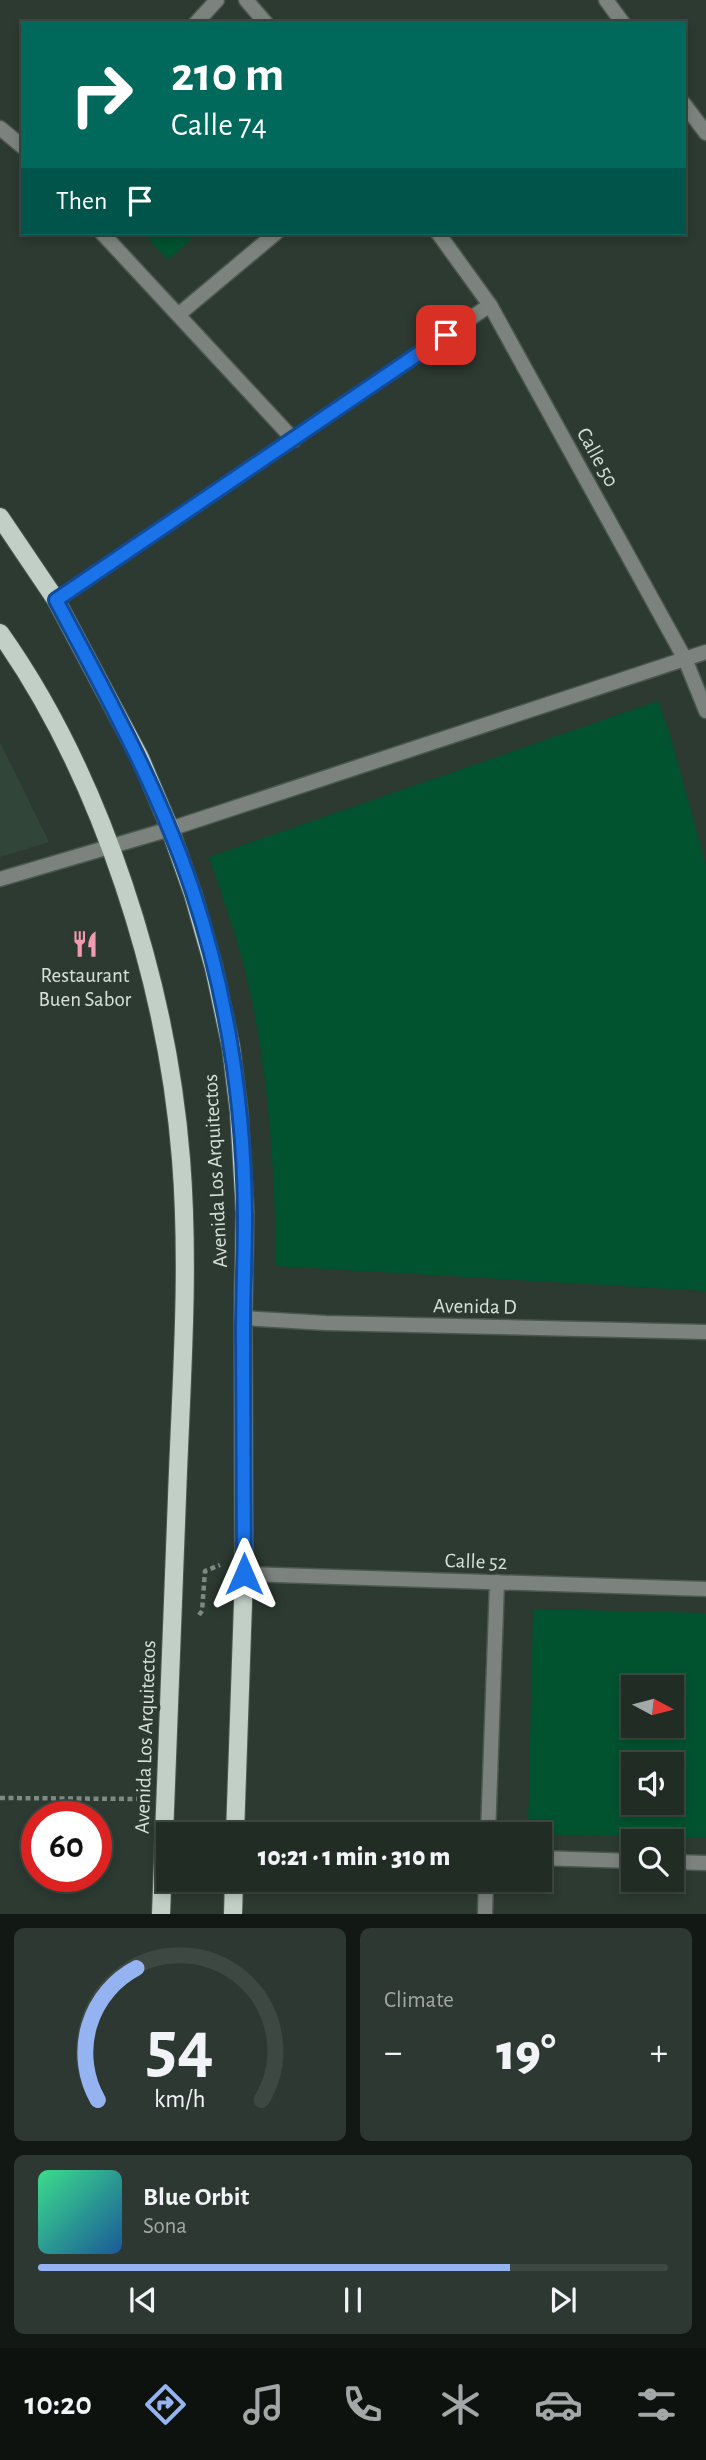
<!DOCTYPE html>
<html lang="en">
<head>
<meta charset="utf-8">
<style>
	:root { --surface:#212c25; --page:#2d3832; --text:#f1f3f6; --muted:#a2a7a7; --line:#3e4842; --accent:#95b2f1 }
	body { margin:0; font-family:"Alegreya Sans",sans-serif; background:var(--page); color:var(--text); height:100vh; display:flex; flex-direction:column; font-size:26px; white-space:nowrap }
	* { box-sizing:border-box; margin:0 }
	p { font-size:23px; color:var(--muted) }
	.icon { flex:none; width:38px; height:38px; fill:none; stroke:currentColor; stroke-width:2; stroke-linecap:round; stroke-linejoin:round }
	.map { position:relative; height:1914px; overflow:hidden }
	.side { display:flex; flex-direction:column; gap:14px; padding:14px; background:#121814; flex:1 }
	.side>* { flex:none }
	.guide { position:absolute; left:21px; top:21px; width:665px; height:214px; border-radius:0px; box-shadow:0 4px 10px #0003,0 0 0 2px var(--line); background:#00695c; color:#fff; overflow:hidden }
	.needle { width:46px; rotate:97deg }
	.controls { position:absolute; left:621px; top:1675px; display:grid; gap:14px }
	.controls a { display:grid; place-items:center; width:63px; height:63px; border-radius:0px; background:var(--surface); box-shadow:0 4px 10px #0003,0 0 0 2px var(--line); font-size:35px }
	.speed { position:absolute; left:21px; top:1801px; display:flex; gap:14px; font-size:35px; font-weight:700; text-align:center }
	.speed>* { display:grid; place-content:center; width:91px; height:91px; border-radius:50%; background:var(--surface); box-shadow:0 4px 10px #0003,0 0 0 2px var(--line); line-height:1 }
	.speed .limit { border:10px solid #d22; background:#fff; color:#111 }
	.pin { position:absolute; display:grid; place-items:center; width:60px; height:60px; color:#fff; margin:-30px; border-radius:14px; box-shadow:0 4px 10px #0006 }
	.me { position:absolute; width:77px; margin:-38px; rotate:0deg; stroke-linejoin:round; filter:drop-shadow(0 0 5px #0008) }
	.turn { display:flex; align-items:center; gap:24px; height:147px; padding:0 35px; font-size:32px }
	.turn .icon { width:91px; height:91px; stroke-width:2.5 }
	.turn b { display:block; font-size:49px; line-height:60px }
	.then { display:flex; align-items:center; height:66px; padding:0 35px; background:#0003; gap:14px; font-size:26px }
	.big { font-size:52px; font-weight:800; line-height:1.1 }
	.side .tile { flex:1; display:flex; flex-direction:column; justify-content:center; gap:10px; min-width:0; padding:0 24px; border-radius:10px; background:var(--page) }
	.side .dial { align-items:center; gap:0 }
	.dial svg { height:182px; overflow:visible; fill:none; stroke:var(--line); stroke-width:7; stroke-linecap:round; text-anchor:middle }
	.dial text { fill:var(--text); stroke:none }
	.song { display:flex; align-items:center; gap:21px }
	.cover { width:84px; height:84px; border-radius:10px; background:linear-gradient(135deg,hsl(150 70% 55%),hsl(210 70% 35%)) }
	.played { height:7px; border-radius:4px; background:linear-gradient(90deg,var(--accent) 75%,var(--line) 75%) }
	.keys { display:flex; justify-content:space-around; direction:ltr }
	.heat { display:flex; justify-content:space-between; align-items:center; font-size:38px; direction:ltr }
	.side .tiles { flex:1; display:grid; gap:14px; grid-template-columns:1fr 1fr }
	.tile:last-child { grid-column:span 2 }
	.trip { position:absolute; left:156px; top:1822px; width:396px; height:70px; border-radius:0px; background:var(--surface); box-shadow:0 4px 10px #0003,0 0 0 2px var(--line); font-weight:800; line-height:70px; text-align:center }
	.tabs { display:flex; height:112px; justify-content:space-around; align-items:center; background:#0d120f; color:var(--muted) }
	.tabs .icon { width:49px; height:49px }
	.tabs .active { color:var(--accent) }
	.tabs b { font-size:32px; color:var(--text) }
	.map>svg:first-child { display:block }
	.built { fill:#314639 }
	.green { fill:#01522f; fill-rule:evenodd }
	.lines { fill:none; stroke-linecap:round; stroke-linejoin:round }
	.minor-casing { stroke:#4b584f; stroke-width:17 }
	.primary-casing { stroke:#4b584f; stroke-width:20 }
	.path { stroke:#7d8981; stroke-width:4.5; stroke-dasharray:5 3.5; stroke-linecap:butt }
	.minor { stroke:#7c837e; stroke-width:14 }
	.primary { stroke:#c1cfc6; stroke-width:18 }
	.route-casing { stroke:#114b97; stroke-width:18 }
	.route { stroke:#1a73e8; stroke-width:12 }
	.labels { text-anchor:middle; stroke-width:7; stroke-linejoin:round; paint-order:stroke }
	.street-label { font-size:21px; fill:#d7e0da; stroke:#2c3a31 }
	.poi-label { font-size:21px; fill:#d7e0da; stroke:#2c3a31 }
</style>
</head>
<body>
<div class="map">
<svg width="706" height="1914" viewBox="0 0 706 1914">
	<rect width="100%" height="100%" fill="#2c3a31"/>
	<path class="built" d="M0,742L49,842L0,857Z"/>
	<path class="green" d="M143,233H198L168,260Z
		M658,701L669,731L706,865V1291L276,1266C275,1178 270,1092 253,1005C243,955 226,906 209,857Z
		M533,1609L706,1613V1838L528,1834ZM634,1687H672V1726H634ZM634,1764H672V1802H634Z"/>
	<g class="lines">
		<defs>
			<path id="minor" d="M246,0L266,23
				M606,0L623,23
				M196,23L217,0
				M684,104L706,133
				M0,128L23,147
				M102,233L294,440
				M438,233L490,305L685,659L706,711
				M178,315L276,233
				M56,600L490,305
				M0,879L170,829L706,652
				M243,1318L326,1323L706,1332
				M244,1574L706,1589
				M488,1834L497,1582
				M539,1858L634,1861
				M672,1862L706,1863
				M485,1914L486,1880"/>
			<path id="primary" d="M0,517L56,600L140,758L170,829L193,894L214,968L231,1047L239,1112L245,1213L243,1318L244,1574L235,1834
				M0,633C102,777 167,983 181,1159C190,1271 181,1385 177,1497C172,1636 167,1775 161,1914
				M233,1914L234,1880"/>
		</defs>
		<use href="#minor" class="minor-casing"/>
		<use href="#primary" class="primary-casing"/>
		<path class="path" d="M199,1615L202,1611L205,1571L220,1565
			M0,1798L143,1799"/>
		<use href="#minor" class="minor"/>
		<use href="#primary" class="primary"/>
	</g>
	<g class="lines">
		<defs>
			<path id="route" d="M244,1574C244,1493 243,1412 243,1331C243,1292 245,1254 245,1215C244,1106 227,995 193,892C159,789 107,696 56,600L446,335"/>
		</defs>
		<use href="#route" class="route-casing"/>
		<use href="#route" class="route"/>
	</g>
	<defs>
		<symbol id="restaurant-bare" viewBox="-9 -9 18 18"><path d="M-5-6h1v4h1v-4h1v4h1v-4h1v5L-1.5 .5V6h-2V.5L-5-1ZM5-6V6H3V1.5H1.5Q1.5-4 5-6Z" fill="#f29ab0" stroke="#2c3a31" stroke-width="2.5" paint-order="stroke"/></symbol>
	</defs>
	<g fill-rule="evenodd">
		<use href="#restaurant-bare" x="66" y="925" width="38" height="38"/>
	</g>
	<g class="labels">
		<g class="street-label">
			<text transform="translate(598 457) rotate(61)" y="7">Calle 50</text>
			<text transform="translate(215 1171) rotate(-93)" y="7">Avenida Los Arquitectos</text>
			<text transform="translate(475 1306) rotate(1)" y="7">Avenida D</text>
			<text transform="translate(476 1561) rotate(2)" y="7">Calle 52</text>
			<text transform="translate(145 1737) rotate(-88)" y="7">Avenida Los Arquitectos</text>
		</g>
		<g class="poi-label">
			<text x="85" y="982">Restaurant<tspan x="85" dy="24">Buen Sabor</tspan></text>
		</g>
	</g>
</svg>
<div class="controls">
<a><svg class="needle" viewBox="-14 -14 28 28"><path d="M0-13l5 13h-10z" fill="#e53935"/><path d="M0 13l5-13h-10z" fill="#a2a7a7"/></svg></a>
<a><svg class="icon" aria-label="sound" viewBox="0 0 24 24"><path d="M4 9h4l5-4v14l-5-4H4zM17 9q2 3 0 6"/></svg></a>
<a><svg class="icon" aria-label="search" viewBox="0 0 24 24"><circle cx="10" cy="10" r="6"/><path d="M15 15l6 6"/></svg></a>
</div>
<div class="speed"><div class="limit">60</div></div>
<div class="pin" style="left:446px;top:335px;background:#d93025"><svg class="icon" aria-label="arrive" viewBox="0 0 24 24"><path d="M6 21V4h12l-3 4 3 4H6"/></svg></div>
<svg class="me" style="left:244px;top:1574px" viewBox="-20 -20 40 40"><path d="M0-17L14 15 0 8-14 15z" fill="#1a73e8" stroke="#fff" stroke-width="4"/></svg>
<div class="trip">10:21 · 1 min · 310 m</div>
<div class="guide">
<div class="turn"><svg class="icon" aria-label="right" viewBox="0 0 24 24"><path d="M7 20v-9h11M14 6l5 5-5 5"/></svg><div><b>210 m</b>Calle 74</div></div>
<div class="then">Then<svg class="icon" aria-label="arrive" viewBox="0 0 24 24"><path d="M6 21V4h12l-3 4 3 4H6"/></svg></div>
</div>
</div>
<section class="side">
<div class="tiles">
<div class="tile dial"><svg viewBox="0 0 100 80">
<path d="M14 69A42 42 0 1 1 86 69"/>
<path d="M14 69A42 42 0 0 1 31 11" stroke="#95b2f1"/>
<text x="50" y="56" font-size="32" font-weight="700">54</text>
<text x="50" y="72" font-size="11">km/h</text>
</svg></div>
<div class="tile"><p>Climate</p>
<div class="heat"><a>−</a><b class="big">19°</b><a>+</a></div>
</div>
<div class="tile">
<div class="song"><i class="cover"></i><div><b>Blue Orbit</b><p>Sona</p></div></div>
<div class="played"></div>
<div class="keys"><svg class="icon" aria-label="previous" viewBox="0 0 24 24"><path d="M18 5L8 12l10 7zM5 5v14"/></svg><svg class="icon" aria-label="pause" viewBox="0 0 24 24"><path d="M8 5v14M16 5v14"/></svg><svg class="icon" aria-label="next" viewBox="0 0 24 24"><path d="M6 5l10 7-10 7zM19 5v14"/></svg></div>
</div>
</div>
</section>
<nav class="tabs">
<b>10:20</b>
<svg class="icon active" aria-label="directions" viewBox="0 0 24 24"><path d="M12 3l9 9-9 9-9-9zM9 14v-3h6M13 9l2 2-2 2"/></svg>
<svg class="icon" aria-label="music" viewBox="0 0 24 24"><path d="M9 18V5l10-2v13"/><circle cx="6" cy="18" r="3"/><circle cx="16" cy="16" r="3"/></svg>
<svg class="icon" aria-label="phone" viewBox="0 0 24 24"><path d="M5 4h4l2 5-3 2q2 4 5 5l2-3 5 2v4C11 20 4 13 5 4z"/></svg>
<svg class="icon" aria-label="climate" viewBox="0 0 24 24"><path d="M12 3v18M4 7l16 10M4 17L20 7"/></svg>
<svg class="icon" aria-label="car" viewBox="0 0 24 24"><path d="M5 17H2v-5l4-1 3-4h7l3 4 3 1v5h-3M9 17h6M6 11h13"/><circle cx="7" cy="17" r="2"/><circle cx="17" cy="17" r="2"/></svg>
<svg class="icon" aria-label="filters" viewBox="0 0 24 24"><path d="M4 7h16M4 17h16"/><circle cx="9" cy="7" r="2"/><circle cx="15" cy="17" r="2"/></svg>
</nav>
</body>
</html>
